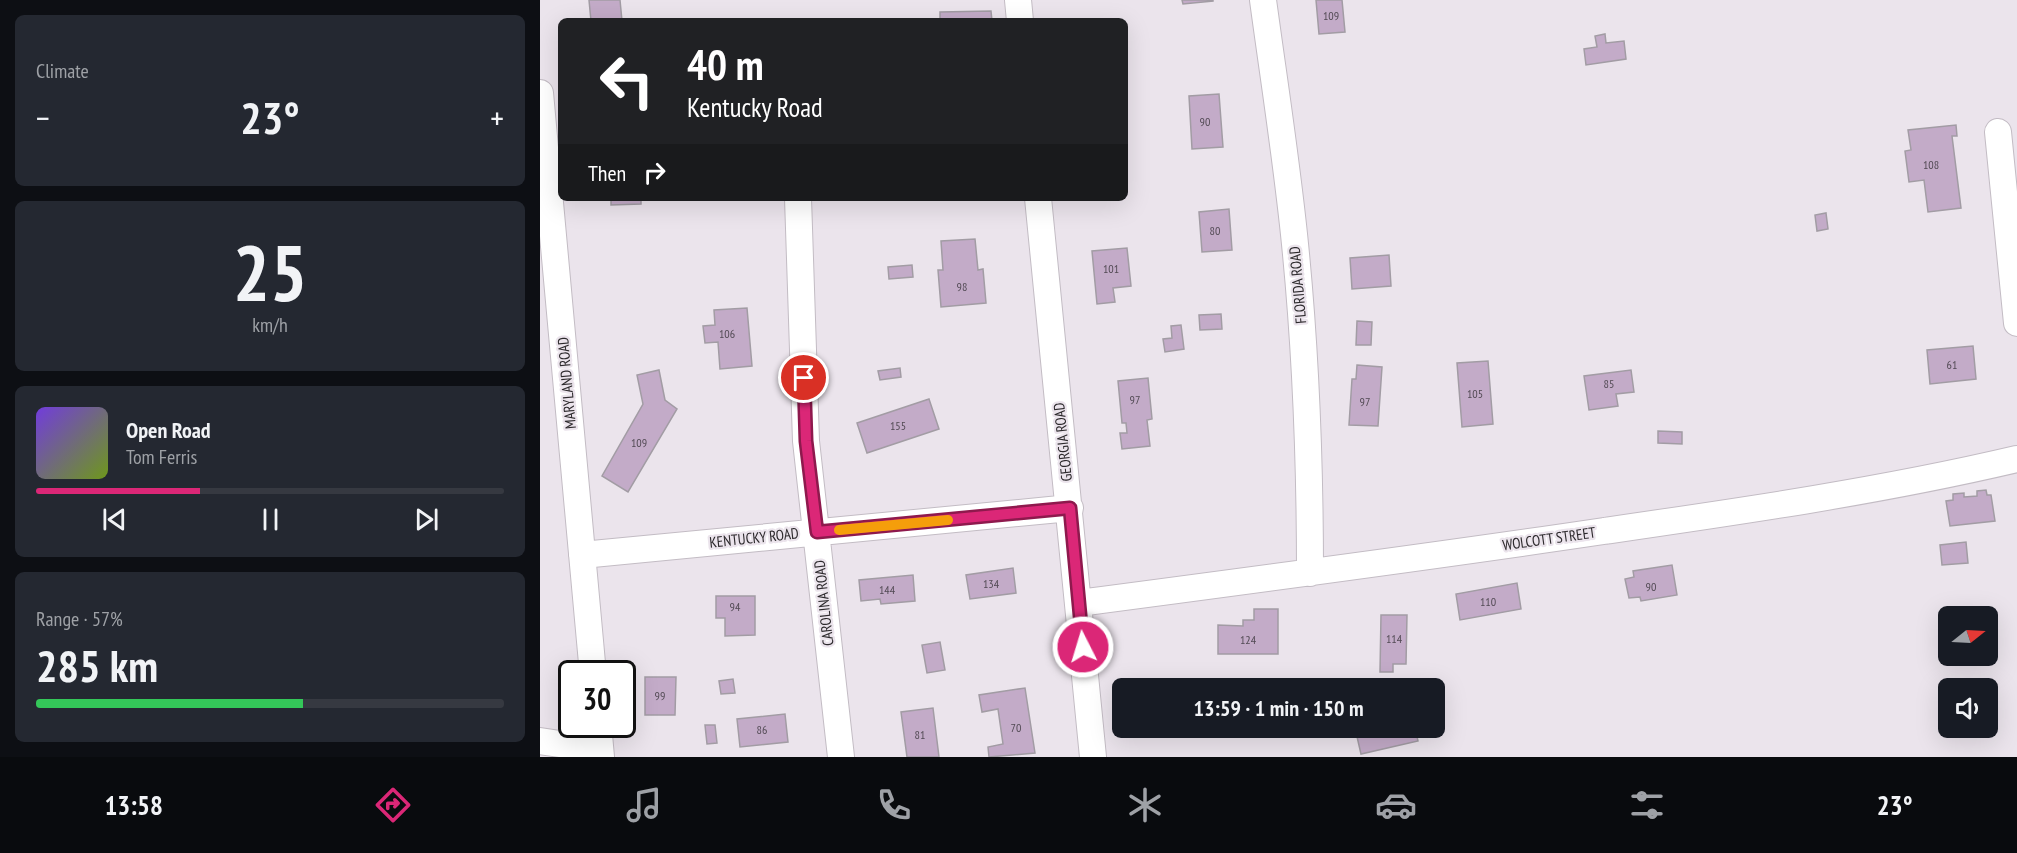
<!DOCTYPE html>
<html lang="en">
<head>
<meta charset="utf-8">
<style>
	:root { --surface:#171b24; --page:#242831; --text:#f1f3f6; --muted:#9ea1a6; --line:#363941; --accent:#db2777 }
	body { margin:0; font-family:"PT Sans Narrow",sans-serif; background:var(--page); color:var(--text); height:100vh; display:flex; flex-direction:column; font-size:22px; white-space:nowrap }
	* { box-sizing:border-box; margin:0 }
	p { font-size:20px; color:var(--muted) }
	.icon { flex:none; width:33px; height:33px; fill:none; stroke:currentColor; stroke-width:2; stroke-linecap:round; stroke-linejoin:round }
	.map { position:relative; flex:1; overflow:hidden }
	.sheet { display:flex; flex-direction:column; gap:15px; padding:15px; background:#0d0f14; width:540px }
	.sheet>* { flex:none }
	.guide { position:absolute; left:18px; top:18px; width:570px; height:183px; border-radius:9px; box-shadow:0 6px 24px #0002; background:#202124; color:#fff; overflow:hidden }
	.needle { width:39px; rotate:72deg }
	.buttons { position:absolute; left:1398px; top:606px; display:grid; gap:12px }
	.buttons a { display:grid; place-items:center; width:60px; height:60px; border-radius:9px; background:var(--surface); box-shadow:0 6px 24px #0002; font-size:30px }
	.speed { position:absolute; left:18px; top:660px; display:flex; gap:12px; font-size:30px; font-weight:700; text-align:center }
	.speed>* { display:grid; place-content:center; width:78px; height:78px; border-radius:50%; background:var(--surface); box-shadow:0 6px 24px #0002; line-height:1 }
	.speed .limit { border:3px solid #111; border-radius:9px; background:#fff; color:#111 }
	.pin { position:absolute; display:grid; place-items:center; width:51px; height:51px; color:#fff; margin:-26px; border:3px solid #fff; border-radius:50%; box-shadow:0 2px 6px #0007 }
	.me { position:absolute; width:66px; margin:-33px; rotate:355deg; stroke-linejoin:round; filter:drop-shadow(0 0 4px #0008) }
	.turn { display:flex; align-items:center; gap:21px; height:126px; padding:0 30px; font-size:27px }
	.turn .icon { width:78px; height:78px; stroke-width:2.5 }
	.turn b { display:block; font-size:42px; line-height:51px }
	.then { display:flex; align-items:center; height:57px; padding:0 30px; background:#0003; gap:12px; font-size:22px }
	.big { font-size:45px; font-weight:600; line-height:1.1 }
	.sheet .tile { flex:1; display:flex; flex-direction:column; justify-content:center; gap:9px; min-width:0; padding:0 21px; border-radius:9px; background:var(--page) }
	.sheet .dial { align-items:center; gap:0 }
	.dial b { font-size:78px; line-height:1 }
	.song { display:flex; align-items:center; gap:18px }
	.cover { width:72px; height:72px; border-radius:9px; background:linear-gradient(135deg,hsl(260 70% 55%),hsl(80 70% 35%)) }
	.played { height:6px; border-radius:3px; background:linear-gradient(90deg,var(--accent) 35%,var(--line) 35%) }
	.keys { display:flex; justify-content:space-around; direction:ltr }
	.heat { display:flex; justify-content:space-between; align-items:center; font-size:33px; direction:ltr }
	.charge { height:9px; border-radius:4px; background:linear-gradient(90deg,#34c759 57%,var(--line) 0) }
	.trip { position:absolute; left:572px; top:678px; width:333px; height:60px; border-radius:9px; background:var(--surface); box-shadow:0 6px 24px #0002; font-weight:600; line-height:60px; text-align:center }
	.dock { display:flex; height:96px; justify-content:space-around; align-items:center; background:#090b0e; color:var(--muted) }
	.dock .icon { width:42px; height:42px }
	.dock .selected { color:var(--accent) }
	.dock b { font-size:27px; color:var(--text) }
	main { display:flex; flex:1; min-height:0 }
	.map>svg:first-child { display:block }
	.building { fill:#c3abc8; stroke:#a29ca4; stroke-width:1.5 }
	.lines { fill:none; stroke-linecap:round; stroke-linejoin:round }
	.minor-casing { stroke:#c3bcc4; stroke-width:28 }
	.minor { stroke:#fff; stroke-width:26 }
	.route-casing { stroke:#8e194d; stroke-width:15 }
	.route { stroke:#db2777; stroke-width:10 }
	.slow { stroke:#f59e0b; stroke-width:10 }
	.labels { text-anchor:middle; stroke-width:4.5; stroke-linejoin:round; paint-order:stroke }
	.number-label { font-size:12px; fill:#524a54 }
	.street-label { font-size:15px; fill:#2d2a2d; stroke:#ebe4ec }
</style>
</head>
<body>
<main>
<section class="sheet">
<div class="tile"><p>Climate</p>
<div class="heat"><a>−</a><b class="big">23°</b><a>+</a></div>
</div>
<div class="tile dial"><b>25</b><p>km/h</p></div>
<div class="tile">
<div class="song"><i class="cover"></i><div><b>Open Road</b><p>Tom Ferris</p></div></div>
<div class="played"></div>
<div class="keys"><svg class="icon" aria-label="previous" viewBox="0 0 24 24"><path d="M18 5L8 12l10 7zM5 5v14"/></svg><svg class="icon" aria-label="pause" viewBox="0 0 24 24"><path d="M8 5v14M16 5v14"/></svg><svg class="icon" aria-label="next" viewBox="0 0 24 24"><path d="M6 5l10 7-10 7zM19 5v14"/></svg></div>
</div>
<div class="tile"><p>Range · 57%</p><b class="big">285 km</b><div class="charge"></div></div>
</section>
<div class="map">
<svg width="1477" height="757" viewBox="0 0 1477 757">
	<rect width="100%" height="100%" fill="#ebe4ec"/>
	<path class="building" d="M49,0H80L82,21H51Z
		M642,0H673V1L643,4Z
		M776,0H802L805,32L779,34Z
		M451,11L452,21H400V12Z
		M1065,34L1066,43L1084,41L1086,59L1046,65L1044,49L1057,47L1055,36Z
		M679,94L683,147L652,149L649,96Z
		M1416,125L1417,136H1412L1421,208L1388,212L1384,180L1369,182L1365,151L1371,150L1368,130Z
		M71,198H101V204L71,205Z
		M689,209L692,250L662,252L659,212Z
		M1286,213L1288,229L1277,231L1275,215Z
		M435,239L438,270L443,269L446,303L401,307L398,270H403L401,241Z
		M587,248L591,286L573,288L575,302L557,304L552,251Z
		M849,255L851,286L812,289L810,258Z
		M372,265L373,277L349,279L348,267Z
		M207,308L212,366L180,369L178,342L165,343L163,326L175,325L174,310Z
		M681,314L682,329L660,330L659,315Z
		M817,321L832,322L831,345H816Z
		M641,325L644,349L625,352L623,339L632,338L631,326Z
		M1433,346L1436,379L1390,384L1387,350Z
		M948,361L953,424L922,427L917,363Z
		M817,365L842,367L838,426L809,425L812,379H816Z
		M360,368L361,377L340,380L338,371Z
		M119,370L125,400L137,409L88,492L62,476L103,404L97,375Z
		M1091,370L1094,392L1076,394L1078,406L1049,410L1044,376Z
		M608,378L612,419L607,420L610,446L582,449L580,433H587L586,423H582L578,381Z
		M389,399L399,429L327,453L317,423Z
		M1118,431L1142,432V444L1118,443Z
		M1446,490L1447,495H1451L1455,521L1410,526L1406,501L1413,500V494L1424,493V497L1437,496V491Z
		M1426,542L1428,563L1402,565L1400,545Z
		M1132,565L1137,595L1101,601L1100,597L1089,598L1085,579L1094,577L1093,571Z
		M473,568L476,593L430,599L426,575Z
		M373,575L375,601L341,604L340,599L321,601L319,580Z
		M977,583L981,609L920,620L916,594Z
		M176,596H215V635L185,636V618H176Z
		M714,609H738V654H678V625L703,626V620H714Z
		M841,615H867L866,664H853V672H840Z
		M400,642L405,670L387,673L382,645Z
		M105,677H136L135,715H105Z
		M193,679L195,693L181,694L179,681Z
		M485,688L495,753L449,757L448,747L463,744L458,709L442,712L439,695Z
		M393,708L399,757H367L361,712Z
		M245,714L248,742L200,747L197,719Z
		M165,725H175L177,743L167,744Z
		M815,728H875L878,741L821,754Z"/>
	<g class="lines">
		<defs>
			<path id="minor" d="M478,0L480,21
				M723,0C734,81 747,163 755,244C766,354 770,463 770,573
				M0,93L53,674
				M1458,132L1477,323
				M258,198L266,441L301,757
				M498,198L553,757
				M42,555L530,508
				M539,603C714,580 889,557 1064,531C1202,511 1341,491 1477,459
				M58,724L61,757
				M0,741L60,750"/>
		</defs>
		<use href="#minor" class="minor-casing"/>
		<use href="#minor" class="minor"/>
	</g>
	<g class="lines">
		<defs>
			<path id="route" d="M264,378L266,441L277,532L530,508L543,647"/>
		</defs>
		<use href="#route" class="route-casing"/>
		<use href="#route" class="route"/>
		<path class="slow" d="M299,530L408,520"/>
	</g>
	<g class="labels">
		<g class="number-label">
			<text x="791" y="20">109</text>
			<text x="665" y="126">90</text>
			<text x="1391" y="169">108</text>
			<text x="675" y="235">80</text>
			<text x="571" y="273">101</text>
			<text x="422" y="291">98</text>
			<text x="187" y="338">106</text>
			<text x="1412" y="369">61</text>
			<text x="1069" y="388">85</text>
			<text x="935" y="398">105</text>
			<text x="595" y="404">97</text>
			<text x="825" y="406">97</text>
			<text x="358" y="430">155</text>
			<text x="99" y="447">109</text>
			<text x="451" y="588">134</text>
			<text x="1111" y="591">90</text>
			<text x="347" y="594">144</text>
			<text x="948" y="606">110</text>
			<text x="195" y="611">94</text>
			<text x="854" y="643">114</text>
			<text x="708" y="644">124</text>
			<text x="120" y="700">99</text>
			<text x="476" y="732">70</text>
			<text x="222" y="734">86</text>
			<text x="380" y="739">81</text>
		</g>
		<g class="street-label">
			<text transform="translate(758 285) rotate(-95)" y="5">FLORIDA ROAD</text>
			<text transform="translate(27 383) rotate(-95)" y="5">MARYLAND ROAD</text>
			<text transform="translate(523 442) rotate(-96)" y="5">GEORGIA ROAD</text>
			<text transform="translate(214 538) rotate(-6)" y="5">KENTUCKY ROAD</text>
			<text transform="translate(1009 539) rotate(-8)" y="5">WOLCOTT STREET</text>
			<text transform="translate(284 603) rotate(-96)" y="5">CAROLINA ROAD</text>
		</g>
	</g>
</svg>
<div class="buttons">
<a><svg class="needle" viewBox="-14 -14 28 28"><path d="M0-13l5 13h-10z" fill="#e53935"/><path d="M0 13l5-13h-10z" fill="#9ea1a6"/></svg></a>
<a><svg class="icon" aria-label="sound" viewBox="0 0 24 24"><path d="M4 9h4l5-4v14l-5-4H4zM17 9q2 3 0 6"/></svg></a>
</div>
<div class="speed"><div class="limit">30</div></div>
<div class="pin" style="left:264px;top:378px;background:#d93025"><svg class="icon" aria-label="arrive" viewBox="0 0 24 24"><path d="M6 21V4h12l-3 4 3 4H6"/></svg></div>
<svg class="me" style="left:543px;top:647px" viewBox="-20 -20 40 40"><circle r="17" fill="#db2777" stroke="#fff" stroke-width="3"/><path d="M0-11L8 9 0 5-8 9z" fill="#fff"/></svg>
<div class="trip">13:59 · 1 min · 150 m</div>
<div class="guide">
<div class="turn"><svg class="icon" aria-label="left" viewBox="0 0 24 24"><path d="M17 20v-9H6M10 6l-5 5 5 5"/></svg><div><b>40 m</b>Kentucky Road</div></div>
<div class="then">Then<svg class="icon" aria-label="right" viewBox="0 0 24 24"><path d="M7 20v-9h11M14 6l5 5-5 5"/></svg></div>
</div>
</div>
</main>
<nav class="dock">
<b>13:58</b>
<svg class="icon selected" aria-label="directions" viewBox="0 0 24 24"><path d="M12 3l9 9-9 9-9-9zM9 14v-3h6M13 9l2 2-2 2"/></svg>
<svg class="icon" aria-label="music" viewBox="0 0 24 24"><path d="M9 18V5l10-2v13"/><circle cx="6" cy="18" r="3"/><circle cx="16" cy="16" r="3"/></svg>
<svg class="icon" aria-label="phone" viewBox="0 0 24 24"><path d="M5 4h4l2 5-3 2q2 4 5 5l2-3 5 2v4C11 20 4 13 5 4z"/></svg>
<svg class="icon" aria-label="climate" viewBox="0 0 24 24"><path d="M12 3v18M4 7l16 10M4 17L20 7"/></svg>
<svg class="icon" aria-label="car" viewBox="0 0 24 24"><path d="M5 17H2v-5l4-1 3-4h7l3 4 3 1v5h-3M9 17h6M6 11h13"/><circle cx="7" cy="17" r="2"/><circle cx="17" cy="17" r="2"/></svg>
<svg class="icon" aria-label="filters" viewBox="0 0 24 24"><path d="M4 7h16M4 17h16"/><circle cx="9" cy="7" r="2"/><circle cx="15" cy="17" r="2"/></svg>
<b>23°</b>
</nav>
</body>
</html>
